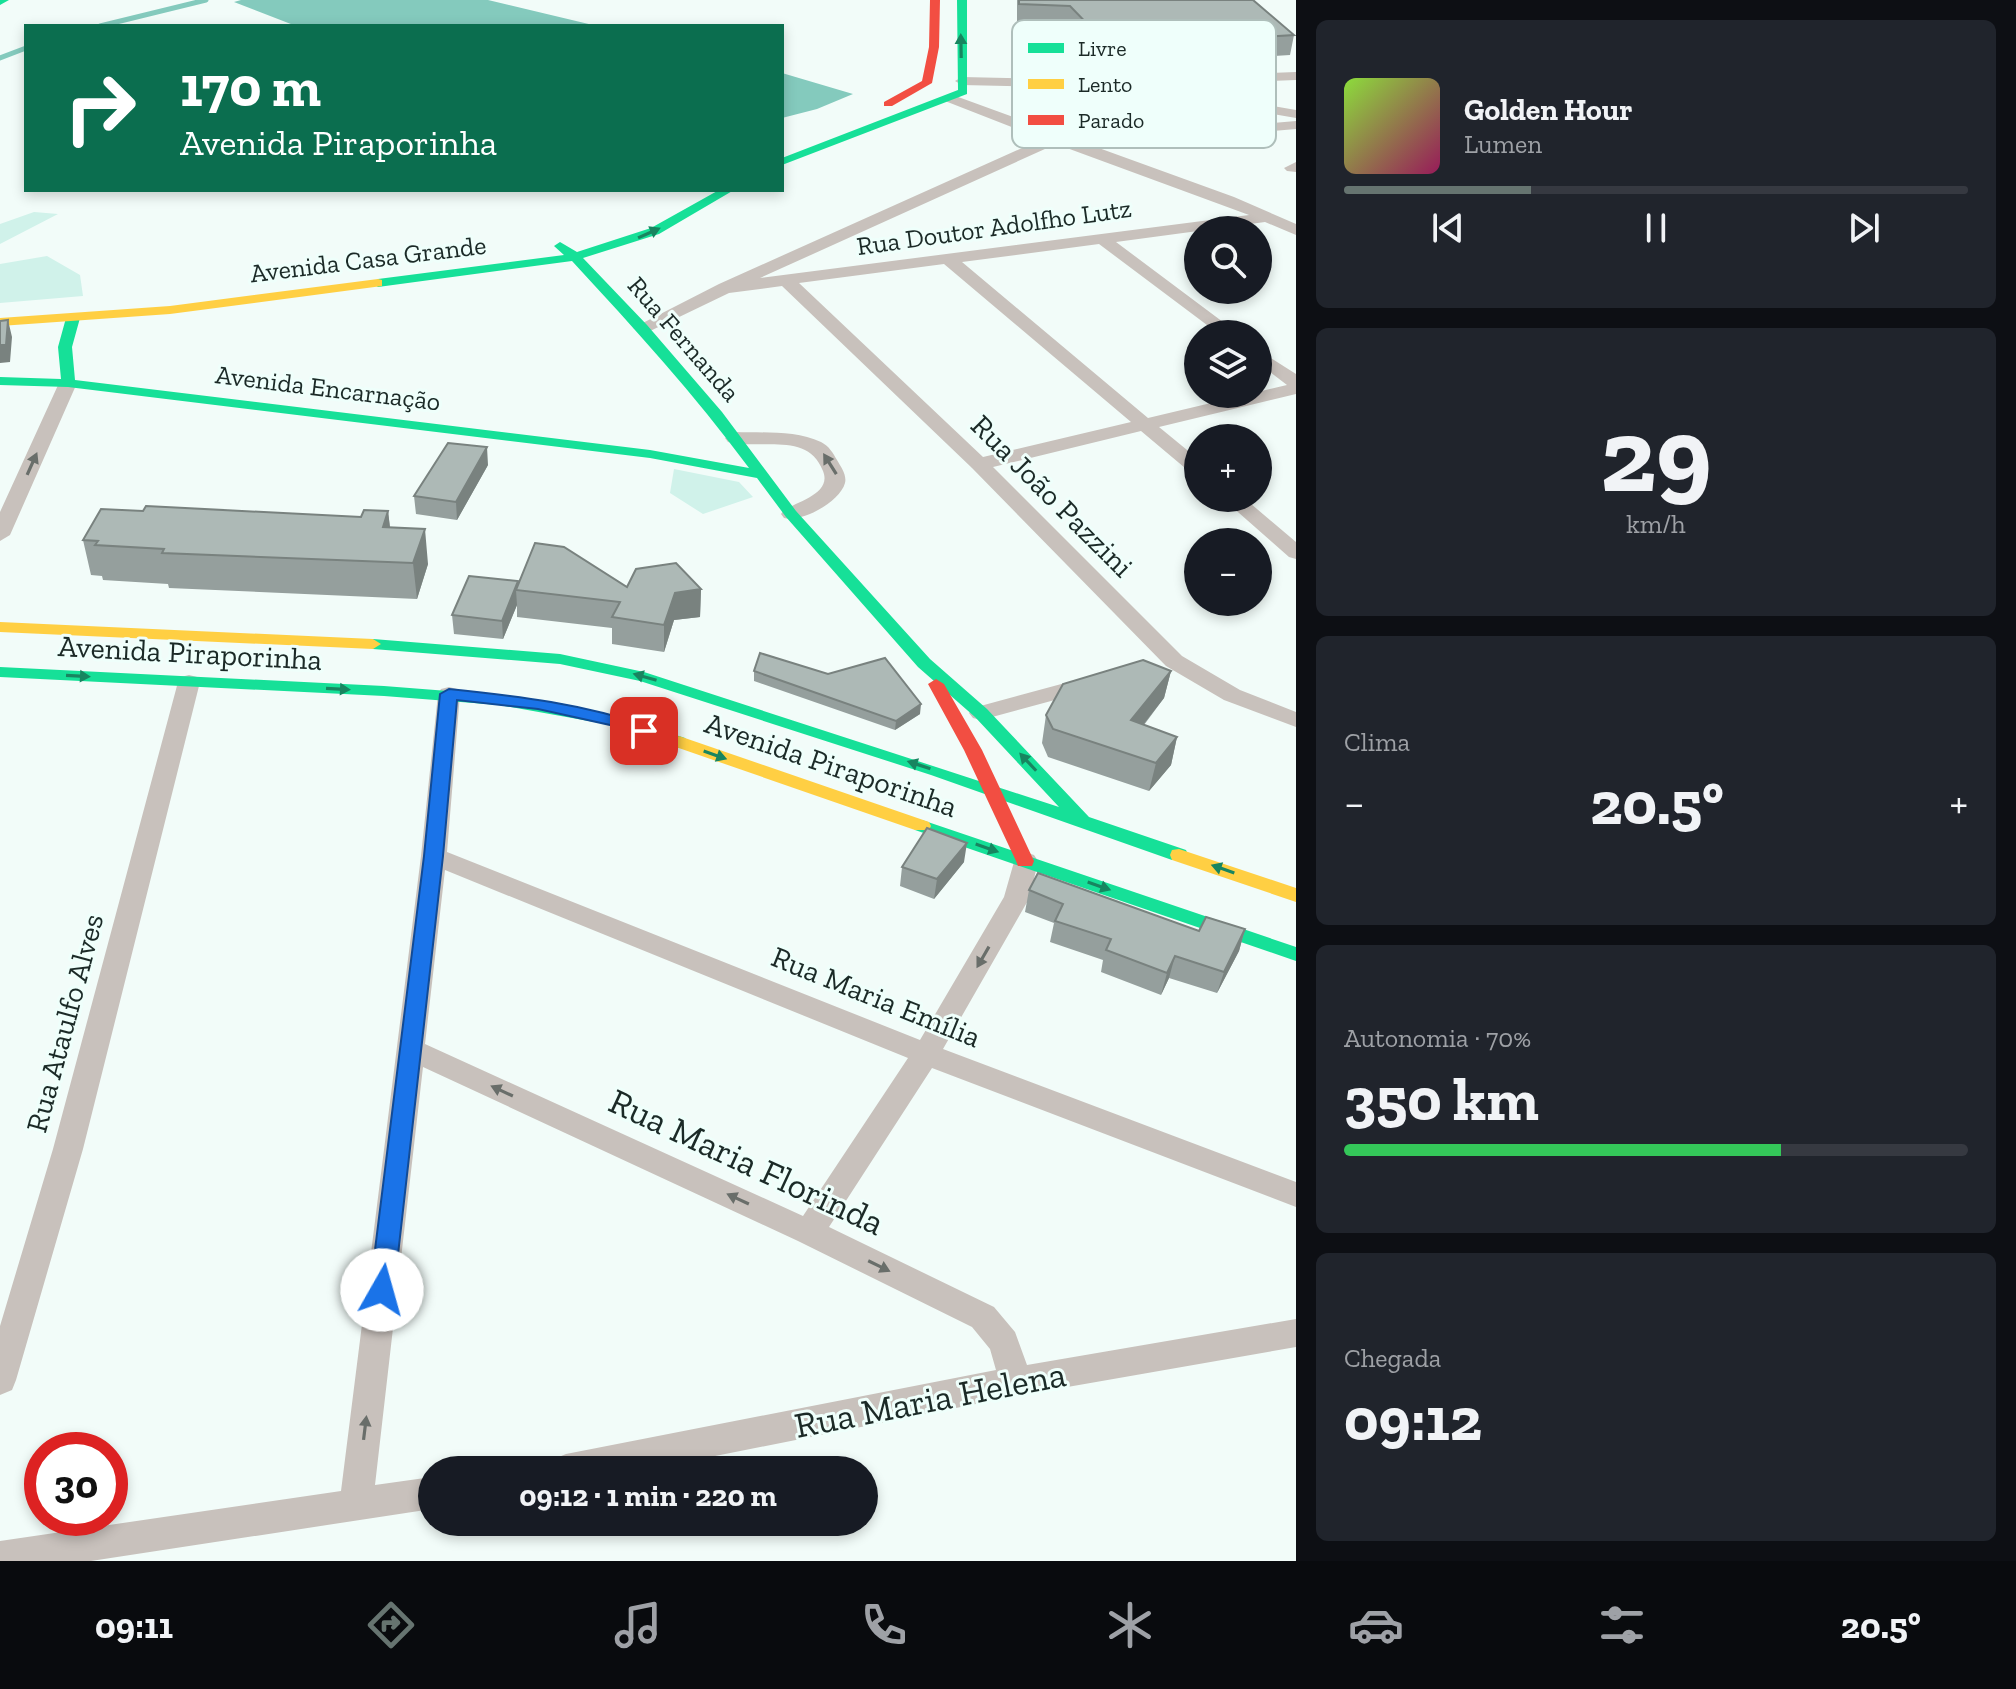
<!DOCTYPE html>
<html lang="pt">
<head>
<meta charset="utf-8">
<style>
	:root { --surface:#171b24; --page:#20242c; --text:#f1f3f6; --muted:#9ea1a6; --line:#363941; --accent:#667470 }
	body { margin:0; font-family:"Zilla Slab",serif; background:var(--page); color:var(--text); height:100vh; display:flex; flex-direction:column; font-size:30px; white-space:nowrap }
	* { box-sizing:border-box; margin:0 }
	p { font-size:26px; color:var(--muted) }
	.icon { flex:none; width:44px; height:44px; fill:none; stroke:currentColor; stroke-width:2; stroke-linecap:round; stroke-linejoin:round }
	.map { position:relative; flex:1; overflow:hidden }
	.drawer { display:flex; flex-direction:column; gap:20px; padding:20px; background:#0d0f14; width:720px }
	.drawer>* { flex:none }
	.top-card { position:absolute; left:24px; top:24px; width:760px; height:168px; border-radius:0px; box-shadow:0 4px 12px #0003; background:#0b6e4f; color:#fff; overflow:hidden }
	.tools { position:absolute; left:1184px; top:216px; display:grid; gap:16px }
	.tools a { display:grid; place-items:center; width:88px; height:88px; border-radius:50%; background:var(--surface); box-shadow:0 4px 12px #0003; font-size:40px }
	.speed { position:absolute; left:24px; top:1432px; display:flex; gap:16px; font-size:40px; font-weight:700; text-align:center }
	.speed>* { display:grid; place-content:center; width:104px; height:104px; border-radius:50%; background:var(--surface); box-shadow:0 4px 12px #0003; line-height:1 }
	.speed .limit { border:12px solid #d22; background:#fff; color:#111 }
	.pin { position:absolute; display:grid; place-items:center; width:68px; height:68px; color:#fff; margin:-34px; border-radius:16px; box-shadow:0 4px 12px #0006 }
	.me { position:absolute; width:88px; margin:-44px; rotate:7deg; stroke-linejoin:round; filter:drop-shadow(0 0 6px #0008) }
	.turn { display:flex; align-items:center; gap:28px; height:168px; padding:0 24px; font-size:36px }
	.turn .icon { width:104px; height:104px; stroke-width:2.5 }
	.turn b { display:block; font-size:56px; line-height:68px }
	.big { font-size:60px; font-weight:700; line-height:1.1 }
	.drawer .widget { flex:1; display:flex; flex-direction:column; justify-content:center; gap:12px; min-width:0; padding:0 28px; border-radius:12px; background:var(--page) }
	.drawer .dial { align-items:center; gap:0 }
	.dial b { font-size:104px; line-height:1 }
	.song { display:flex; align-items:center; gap:24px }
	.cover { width:96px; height:96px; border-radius:12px; background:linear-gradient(135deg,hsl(90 70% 55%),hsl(330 70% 35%)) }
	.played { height:8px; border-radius:4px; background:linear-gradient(90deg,var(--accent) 30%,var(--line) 30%) }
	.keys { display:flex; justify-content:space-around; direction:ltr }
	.heat { display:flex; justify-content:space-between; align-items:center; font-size:44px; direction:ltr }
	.charge { height:12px; border-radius:6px; background:linear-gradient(90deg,#34c759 70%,var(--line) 0) }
	.trip { position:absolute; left:418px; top:1456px; width:460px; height:80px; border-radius:40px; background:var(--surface); box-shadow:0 4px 12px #0003; font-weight:700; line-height:80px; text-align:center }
	.tabs { display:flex; height:128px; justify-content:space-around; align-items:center; background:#090b0e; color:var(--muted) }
	.tabs .icon { width:56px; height:56px }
	.tabs .current { color:var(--accent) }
	.tabs b { font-size:36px; color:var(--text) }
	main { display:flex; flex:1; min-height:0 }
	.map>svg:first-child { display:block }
	.green { fill:#d0f2ea }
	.water { fill:#84cabd }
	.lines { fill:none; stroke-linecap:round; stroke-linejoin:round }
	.stream { stroke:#84cabd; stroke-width:5 }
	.street { fill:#c8c1bc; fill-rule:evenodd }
	.fast { fill:#16e098; fill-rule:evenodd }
	.slow { fill:#ffcf43; fill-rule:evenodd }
	.jam { fill:#f24e42; fill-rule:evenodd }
	.wall { fill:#959f9d }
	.shaded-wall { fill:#79827f }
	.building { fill:#adb9b6; stroke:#79827f; stroke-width:2 }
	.oneway { fill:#188560 }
	.oneway2 { fill:#696e6a }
	.route { fill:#1a73e8; stroke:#114b97; stroke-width:2 }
	.labels { text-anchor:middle; stroke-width:6; stroke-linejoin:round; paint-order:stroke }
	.far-street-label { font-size:26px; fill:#1b2a27; stroke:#effffb }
	.street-label { font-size:30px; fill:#1b2a27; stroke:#effffb }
	.near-street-label { font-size:36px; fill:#1b2a27; stroke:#effffb }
	.key { fill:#effffb; stroke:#afbfbb; stroke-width:2 }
	.key-label { font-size:22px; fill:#1b2a27 }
</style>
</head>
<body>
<main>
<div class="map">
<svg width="1296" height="1561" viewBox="0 0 1296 1561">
	<rect width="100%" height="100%" fill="#f2fcf9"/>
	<path class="green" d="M34,212L58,214L0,244V224Z
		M47,256L80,275L83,296L0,303V264Z
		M674,469L739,482L753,497L703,514L670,493Z"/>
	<path class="water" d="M241,0H488L597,26H296L234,2Z
		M782,73L853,94L817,109L782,118Z"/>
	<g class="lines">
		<path class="stream" d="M100,26L206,0
			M0,58L26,48"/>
		<path class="street" d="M1296,72V80L1090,88L962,85L955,81L962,77L1090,80Z
			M1168,88L1296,110V118L1163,95L1161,92Z
			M950,94L1234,197L1296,224V235L1265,222L1116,242L1239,334H1219L1099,244L962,262L1148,418L1287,385L1258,363V350L1296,374V394L1159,427L1198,459V475L1191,473L1141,431L993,467L1182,656L1240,690L1296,712V727L1224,700L1166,666L972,468L782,286L729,293L648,332L642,333L633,328L719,284L1042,139L945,101L943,98ZM1056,144L1249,215L760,278ZM944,264L1131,422L983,457L799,283Z
			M1296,121V129L1261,132L1243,142L1236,138L1252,125Z
			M1296,162V172L1287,171L1284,168Z
			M68,378L77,383L10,535L0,541V512L59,383Z
			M735,432C762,433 795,430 821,442C829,446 833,453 837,460C841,467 847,475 845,483C840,502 801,523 784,518L781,514L784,510C799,501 832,493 823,471C808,431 761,450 728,442L725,438Z
			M1222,498H1244L1296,542V559L1289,557Z
			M189,675L197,677L200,682L83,1149L16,1380L12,1390L0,1395V1326L53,1149L178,682L181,677Z
			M1091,676L1099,678L1102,683L1099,688L981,720L973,718L969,713L973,708Z
			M449,687L457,689L460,694L447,852L920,1040L1004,897L1016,855L1025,852L1034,855L1038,861L1030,897L943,1049L1296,1182V1207L932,1068L829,1227L994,1307L1015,1332L1027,1365L1296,1319V1347L1016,1396L645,1470H549L554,1459L566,1454L996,1370L990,1349L972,1327L798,1241L423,1067L375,1485L432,1477V1509L91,1561H0V1541L341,1491L421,856L438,694L441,689ZM445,870L908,1058L803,1216L425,1044Z"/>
		<path class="fast" d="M0,0H9L0,5Z
			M957,0H967V94L782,165V158L958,90Z
			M719,190H734L659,234L583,258L647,325L722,412L796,511L930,659L987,709L1089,817L1186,850L1188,855L1186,860H1172L931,775L640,681L560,664L373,649L365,644L373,639L560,654L644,672L1059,807L975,717L918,667L786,517L757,478L650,458L68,387L0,385V377L61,379L58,347L66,318L73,314L80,318L72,347L75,380L650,450L749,468C695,395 634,328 572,261L378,287L372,283L378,279L564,255L554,246L560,242L577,252L651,228Z
			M0,667L384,686L499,695L614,715L685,738L688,742L679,748L611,725L499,705L384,696L0,677Z
			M922,820L1296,947V961L915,830L913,826Z"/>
		<path class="slow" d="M378,279L382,280V286L170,314L0,326V318L170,306Z
			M0,622L373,639L381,644L373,649L0,632Z
			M679,736L929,822L931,826L929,830H915L673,746L670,742Z
			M1179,849L1296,888V902L1172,860L1170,855L1172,850Z"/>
		<path class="jam" d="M930,0H940L939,47L932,83L892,106H884V102L922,81L929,47Z
			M936,679L944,684L982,750L1034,861L1032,866H1018L1016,861L964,750L928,684Z"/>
	</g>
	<path class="wall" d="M1017,0H1253L1294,35L1290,55L1144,65L1132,52L1095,55L1067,26L1017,23Z
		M488,465L457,520L416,514L414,496Z
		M143,511L361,517L388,511L390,527L428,564L417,599L169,588L168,584L103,580L102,576L91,575L83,540Z
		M518,585L701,589L700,617L674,620L664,652L612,644V628L517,617V605L503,639L454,634L452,615Z
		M754,671L920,714L895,730L754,681Z
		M1171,671L1164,698L1144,725L1177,737L1171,765L1149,791L1048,757L1042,743L1046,715Z
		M964,862L934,899L900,886L902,867Z
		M1029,890L1199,931L1245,929L1239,951L1217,993L1169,978L1161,995L1101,972L1103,960L1050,942L1054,923L1025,912Z"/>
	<path class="shaded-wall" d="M8,320L12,337L10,362L0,363V345Z
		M487,447L488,465L457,520L456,502Z
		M388,511L392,546L383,527Z
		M425,529L428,564L417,599L413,563Z
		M518,581V590H516L517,605L503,639L502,621Z
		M701,589L700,617L674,620L664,652V625L675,593Z
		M1171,671L1164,698L1125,748L1131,720Z
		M921,704L920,714L895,730L896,721Z
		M1177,737L1171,765L1149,791L1156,763Z
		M967,843L964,862L934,899L937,879Z
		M1245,929L1239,951L1217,993L1224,972Z
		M1175,956L1169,978L1161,995L1167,973Z"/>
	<path class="building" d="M1019,0H1253L1294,35L1147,44L1135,32L1098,35L1070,6L1019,4Z
		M8,320L6,345H0V321Z
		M448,443L487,447L456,502L414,496Z
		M146,506L361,517L364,510L388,511L383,527L425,529L413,563L162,553L164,549L95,545L98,541L83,540L101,509L143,511Z
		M535,543L564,547L627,587L636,569L676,563L701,589L675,593L664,625L612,617L620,602L516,590Z
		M469,576L518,581L502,621L452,615Z
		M760,653L828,674L885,658L921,704L896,721L754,671Z
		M1143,660L1171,671L1131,720L1177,737L1156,763L1053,729L1046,715L1063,684Z
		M927,828L967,843L937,879L902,867Z
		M1038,873L1199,931L1206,917L1245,929L1224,972L1175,956L1167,973L1106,950L1111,939L1055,921L1063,904L1029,890Z"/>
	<defs><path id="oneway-solid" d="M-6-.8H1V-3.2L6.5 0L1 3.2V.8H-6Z" transform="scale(2)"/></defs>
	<g class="oneway">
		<use href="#oneway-solid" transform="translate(961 46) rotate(-91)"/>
		<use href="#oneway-solid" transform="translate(649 233) rotate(-24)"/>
		<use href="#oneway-solid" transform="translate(78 676) rotate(3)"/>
		<use href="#oneway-solid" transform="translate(645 677) rotate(-164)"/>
		<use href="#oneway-solid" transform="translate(338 689) rotate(3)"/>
		<use href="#oneway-solid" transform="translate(715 755) rotate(19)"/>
		<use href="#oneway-solid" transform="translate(1028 762) rotate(-133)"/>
		<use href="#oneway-solid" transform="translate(919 765) rotate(-162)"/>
		<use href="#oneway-solid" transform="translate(987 848) rotate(19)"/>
		<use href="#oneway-solid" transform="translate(1223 869) rotate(-161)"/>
		<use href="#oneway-solid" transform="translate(1099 886) rotate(19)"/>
	</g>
	<g class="oneway2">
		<use href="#oneway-solid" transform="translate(32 464) rotate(-66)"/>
		<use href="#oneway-solid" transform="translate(830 464) rotate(-122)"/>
		<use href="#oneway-solid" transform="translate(983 957) rotate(120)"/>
		<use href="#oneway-solid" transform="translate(502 1091) rotate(-155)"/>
		<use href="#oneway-solid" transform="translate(738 1199) rotate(-155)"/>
		<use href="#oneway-solid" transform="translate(879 1266) rotate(26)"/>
		<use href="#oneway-solid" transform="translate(365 1428) rotate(-83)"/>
	</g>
	<path class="route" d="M449,689C518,696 585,704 650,727L653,731L644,736L610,725L538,709L457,700L443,856L394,1290L390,1298L382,1301L373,1298L370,1290L424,856L440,694Z"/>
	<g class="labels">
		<g class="far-street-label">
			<text transform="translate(994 227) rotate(-8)" y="9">Rua Doutor Adolfho Lutz</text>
			<text transform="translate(368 259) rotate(-7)" y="9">Avenida Casa Grande</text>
			<text transform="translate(684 339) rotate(49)" y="9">Rua Fernanda</text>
			<text transform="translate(328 388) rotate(7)" y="9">Avenida Encarnação</text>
		</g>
		<g class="street-label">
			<text transform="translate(1052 496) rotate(45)" y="10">Rua João Pazzini</text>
			<text transform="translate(190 653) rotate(3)" y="10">Avenida Piraporinha</text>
			<text transform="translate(831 765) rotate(19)" y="10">Avenida Piraporinha</text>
			<text transform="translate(876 997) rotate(22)" y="10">Rua Maria Emília</text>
			<text transform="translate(65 1023) rotate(-75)" y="10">Rua Ataulfo Alves</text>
		</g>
		<g class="near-street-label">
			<text transform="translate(747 1161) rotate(25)" y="13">Rua Maria Florinda</text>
			<text transform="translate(930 1399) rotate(-11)" y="13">Rua Maria Helena</text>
		</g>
	</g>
	<rect x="1012" y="20" width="264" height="128" rx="12" class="key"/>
	<rect x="1028" y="43" width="36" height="10" fill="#16e098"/>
	<rect x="1028" y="79" width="36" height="10" fill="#ffcf43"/>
	<rect x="1028" y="115" width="36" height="10" fill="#f24e42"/>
	<g class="key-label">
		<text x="1078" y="56">Livre</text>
		<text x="1078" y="92">Lento</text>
		<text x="1078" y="128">Parado</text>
	</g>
</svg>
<div class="tools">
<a><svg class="icon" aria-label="search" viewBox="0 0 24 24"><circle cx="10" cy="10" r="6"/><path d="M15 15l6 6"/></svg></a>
<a><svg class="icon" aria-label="layers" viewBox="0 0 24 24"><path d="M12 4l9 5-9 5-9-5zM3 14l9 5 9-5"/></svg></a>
<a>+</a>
<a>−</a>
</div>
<div class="speed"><div class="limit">30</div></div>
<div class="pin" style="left:644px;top:731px;background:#d93025"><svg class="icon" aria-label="arrive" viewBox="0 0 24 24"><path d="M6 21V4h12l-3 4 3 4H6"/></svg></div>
<svg class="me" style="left:382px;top:1290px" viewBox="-20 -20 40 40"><circle r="19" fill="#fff"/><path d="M0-13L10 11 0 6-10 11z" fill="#1a73e8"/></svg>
<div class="trip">09:12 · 1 min · 220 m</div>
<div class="top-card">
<div class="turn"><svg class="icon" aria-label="right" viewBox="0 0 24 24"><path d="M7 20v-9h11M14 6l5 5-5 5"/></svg><div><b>170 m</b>Avenida Piraporinha</div></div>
</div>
</div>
<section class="drawer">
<div class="widget">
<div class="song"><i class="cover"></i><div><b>Golden Hour</b><p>Lumen</p></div></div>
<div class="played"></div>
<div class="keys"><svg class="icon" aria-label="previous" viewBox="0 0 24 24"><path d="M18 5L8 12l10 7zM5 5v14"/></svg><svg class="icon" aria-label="pause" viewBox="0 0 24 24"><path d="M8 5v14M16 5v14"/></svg><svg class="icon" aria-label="next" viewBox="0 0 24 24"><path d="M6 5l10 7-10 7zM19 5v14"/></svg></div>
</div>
<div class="widget dial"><b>29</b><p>km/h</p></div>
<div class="widget"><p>Clima</p>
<div class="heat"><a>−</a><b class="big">20.5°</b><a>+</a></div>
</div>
<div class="widget"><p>Autonomia · 70%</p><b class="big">350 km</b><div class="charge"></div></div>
<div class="widget"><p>Chegada</p><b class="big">09:12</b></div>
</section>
</main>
<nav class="tabs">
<b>09:11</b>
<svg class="icon current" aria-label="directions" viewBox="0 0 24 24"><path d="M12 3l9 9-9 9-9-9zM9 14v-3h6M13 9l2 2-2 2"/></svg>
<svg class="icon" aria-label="music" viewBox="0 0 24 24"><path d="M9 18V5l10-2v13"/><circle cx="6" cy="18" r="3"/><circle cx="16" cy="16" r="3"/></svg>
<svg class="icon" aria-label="phone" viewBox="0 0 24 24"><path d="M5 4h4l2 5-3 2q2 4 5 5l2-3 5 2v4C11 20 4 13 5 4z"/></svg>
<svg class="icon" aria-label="climate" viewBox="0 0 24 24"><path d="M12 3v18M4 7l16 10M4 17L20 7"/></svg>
<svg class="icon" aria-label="car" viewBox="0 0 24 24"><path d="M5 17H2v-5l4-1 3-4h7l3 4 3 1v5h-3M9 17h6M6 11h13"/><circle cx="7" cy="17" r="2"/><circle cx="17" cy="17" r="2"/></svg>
<svg class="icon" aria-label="filters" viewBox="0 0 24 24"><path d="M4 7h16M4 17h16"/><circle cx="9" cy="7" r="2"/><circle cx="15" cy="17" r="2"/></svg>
<b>20.5°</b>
</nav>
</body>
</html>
